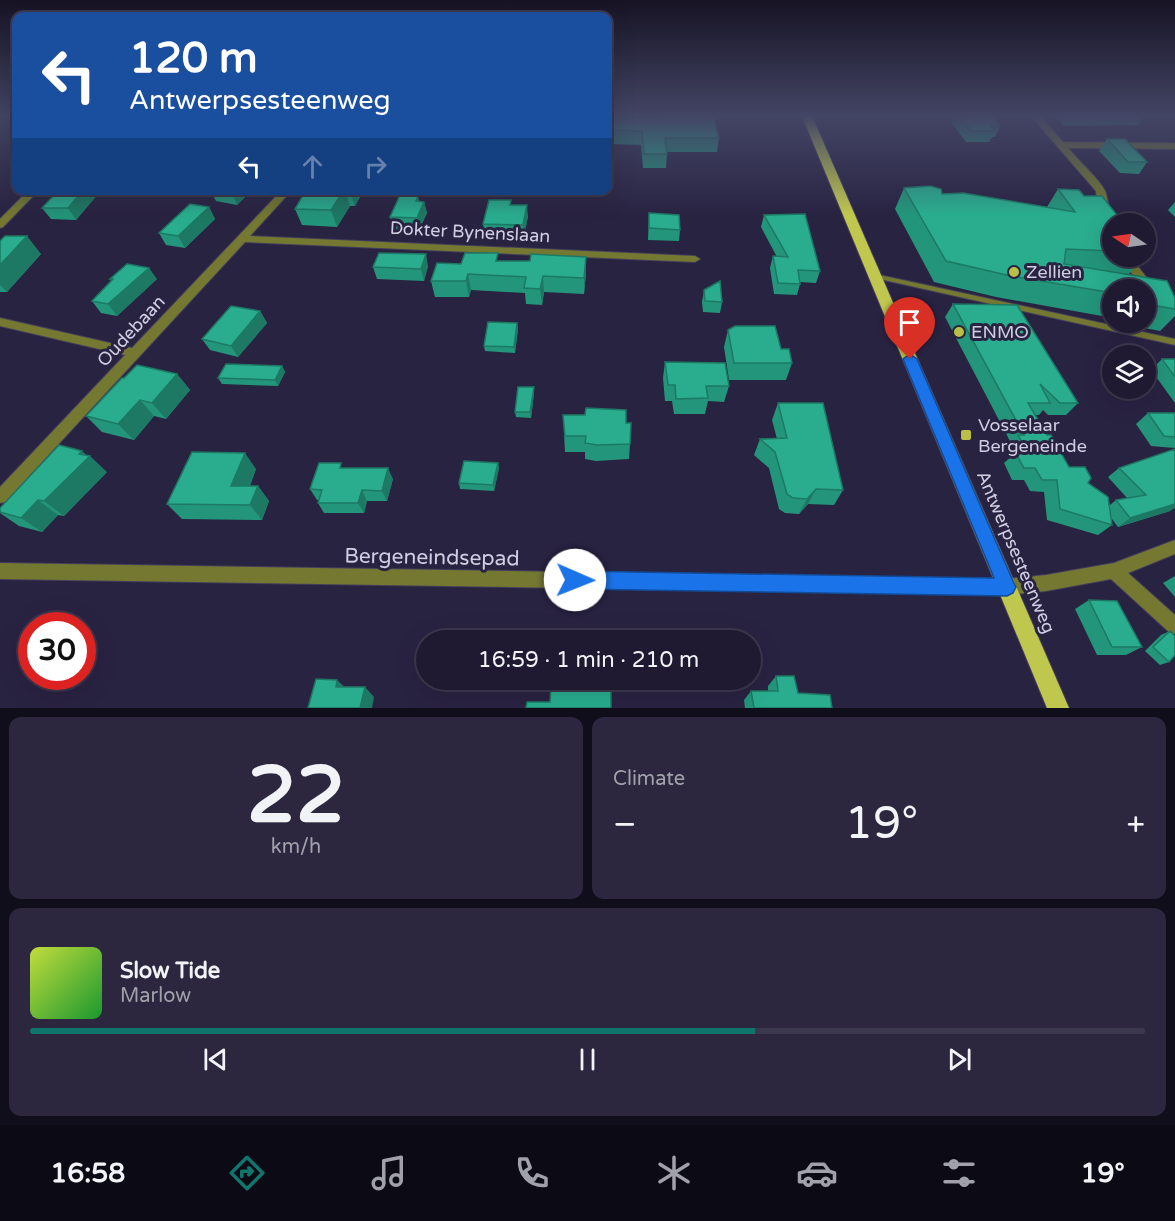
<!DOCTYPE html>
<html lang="en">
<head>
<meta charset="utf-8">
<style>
	:root { --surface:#1f1a32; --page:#2c273e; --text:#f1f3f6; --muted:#a1a1ac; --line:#3c384d; --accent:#0f766e }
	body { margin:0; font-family:"Varela Round",sans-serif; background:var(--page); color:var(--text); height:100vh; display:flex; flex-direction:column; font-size:22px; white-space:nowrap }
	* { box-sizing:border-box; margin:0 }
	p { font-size:20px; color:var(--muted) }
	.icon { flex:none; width:33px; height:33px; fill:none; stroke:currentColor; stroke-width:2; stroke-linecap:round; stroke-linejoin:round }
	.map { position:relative; height:708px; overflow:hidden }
	.sheet { display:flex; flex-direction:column; gap:9px; padding:9px; background:#110e1c; flex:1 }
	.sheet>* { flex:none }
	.top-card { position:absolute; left:12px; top:12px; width:600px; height:183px; border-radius:12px; box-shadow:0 6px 24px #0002,0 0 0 2px var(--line); background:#1a4fa0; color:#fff; overflow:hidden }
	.needle { width:39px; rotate:283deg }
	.fabs { position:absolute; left:1102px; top:213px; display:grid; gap:12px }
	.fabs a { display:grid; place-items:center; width:54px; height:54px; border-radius:50%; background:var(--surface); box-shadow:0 6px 24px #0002,0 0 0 2px var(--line); font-size:30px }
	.speed { position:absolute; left:18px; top:612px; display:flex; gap:12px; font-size:30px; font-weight:700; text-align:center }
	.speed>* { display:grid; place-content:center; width:78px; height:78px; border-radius:50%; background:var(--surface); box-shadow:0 6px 24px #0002,0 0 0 2px var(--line); line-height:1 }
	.speed .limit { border:9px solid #d22; background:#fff; color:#111 }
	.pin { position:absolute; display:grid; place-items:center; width:51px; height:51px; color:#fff; margin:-62px -26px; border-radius:50% 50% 50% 0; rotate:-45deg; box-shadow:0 0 6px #0007 }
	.pin .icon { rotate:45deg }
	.me { position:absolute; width:66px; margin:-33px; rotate:91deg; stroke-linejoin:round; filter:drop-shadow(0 0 4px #0008) }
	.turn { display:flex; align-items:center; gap:21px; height:126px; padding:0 18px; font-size:27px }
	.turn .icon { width:78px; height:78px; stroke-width:2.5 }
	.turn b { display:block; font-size:42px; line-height:51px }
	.lanes { display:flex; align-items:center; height:57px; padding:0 18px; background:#0003; justify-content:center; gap:30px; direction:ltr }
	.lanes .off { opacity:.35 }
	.big { font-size:45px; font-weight:600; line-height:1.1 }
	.sheet .tile { flex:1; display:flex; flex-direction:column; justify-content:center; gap:9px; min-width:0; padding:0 21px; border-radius:12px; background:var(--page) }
	.sheet .dial { align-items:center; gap:0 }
	.dial b { font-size:78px; line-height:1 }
	.song { display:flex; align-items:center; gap:18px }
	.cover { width:72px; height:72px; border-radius:9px; background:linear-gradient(135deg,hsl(70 70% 55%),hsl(130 70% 35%)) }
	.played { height:6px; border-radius:3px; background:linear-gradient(90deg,var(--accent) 65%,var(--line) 65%) }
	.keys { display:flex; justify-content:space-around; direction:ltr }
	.heat { display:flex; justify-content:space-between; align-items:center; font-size:33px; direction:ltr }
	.sheet .tiles { flex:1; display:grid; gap:9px; grid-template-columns:1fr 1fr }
	.tile:last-child { grid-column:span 2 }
	.trip { position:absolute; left:416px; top:630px; width:345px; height:60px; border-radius:30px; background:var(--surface); box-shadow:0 6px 24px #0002,0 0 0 2px var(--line); font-weight:600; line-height:60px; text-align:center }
	.menu { display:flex; height:96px; justify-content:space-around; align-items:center; background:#0c0a14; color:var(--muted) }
	.menu .icon { width:42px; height:42px }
	.menu .current { color:var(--accent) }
	.menu b { font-size:27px; color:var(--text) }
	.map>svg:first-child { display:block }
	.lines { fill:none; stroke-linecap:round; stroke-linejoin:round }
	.service-casing { stroke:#443e5c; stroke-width:2 }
	.minor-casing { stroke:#443e5c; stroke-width:2 }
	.primary-casing { stroke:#443e5c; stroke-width:2 }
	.service { fill:#747831; fill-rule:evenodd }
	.minor { fill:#747831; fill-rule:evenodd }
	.primary { fill:#c0c74f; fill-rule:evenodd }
	.wall { fill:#23957a }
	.shaded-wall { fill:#1d7963 }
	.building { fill:#29ad8e; stroke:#1d7963; stroke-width:1.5 }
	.route { fill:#1a73e8; stroke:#114b97; stroke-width:1.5 }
	.poi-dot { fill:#bac046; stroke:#292342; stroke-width:2 }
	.labels { text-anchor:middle; stroke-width:6; stroke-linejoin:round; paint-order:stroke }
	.street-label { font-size:18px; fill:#d1cee3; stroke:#292342 }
	.poi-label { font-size:18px; fill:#d1cee3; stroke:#292342; text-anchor:start }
	.near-street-label { font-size:21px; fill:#d1cee3; stroke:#292342 }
</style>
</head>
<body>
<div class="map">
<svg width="1175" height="708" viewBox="0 0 1175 708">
	<rect width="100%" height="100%" fill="#292342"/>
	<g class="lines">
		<defs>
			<path id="service" d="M873,274H875L1175,339V345L875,278H873L872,276Z"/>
			<path id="minor" d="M1031,116H1040L1063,142L1175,143V149L1068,148C1075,157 1102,182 1105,191C1108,196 1113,236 1113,242L1109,241L1100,225L1096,191Z
				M29,190H39L3,227L0,228V219Z
				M282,190H292L250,236L695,256L700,259L695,262L245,242L5,502L0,503V487L125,355L0,326V318L132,348Z
				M1119,256H1130L1153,286L1154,289L1153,292L1149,293L1144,290Z
				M1175,540V554L1128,573L1175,615V634L1169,632L1111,579L1046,591L1007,595L0,579V563L1007,579L1046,575L1114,563Z"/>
			<path id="primary" d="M802,116H812L1069,708H1047Z"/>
		</defs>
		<use href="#service" class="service-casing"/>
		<use href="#minor" class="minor-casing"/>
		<use href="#primary" class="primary-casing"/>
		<use href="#service" class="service"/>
		<use href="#minor" class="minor"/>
		<use href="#primary" class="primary"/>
	</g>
	<path class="wall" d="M660,116L719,138L717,152H667L666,168H643L641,145L612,144L613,117L659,118Z
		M954,116H992L1000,126L995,137H992L989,142H966L951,122Z
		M1055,116H1144L1138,125L1064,126Z
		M1107,139L1147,162L1139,174L1120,173L1099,151Z
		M930,186L941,189L942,194L963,193L1047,207L1058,189L1079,190L1084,196H1102L1124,224H1113V256H1144L1129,274L1121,273L1167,281L1175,298V316L1160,331L1118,323L1146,322V290H1113V318L996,297L934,282L895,209L904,188Z
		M59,190H96L98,194L76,220L51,219L42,208Z
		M210,190H252L237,205L216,201Z
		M306,190H381L376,197H360L355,206H350L337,227L302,225L295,209Z
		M418,196L419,202H424L427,213L419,230L393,229L390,217Z
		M511,200V205L528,216L524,237L485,236L483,224Z
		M1175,202V217L1168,210Z
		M209,207L215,219L185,248L166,245L159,233Z
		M649,213L680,230L679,241L648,240Z
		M764,215L820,271L816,283L800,282V284L797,295L774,294L770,268L773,256L777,257L761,227Z
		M0,241L41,254L7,292H0Z
		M499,261L586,273L584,294L544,292L542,305L526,304L525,293L471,290L469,297H435L431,281L461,264Z
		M428,266L424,281L377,279L373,267Z
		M110,279H157L117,316L101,313L92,301L112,280Z
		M704,290L722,302L720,313L703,312L702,302Z
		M953,304L1078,403L1066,415H1048L1043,410L1039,415H1035L1047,435L1069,467L1088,483L1110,505L1116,500L1127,498L1108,477L1119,468L1170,511L1118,527L1112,519V525L1098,535L1047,520L1044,492L1030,491L1024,480H1012L1004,463L1012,456L1007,447L1011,443L945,317Z
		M260,311L267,323L238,357L210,350L202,339Z
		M517,323L518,329L515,353L485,351L484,346Z
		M728,330L781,349L792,363L786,380H729L724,347Z
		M1162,359H1175V403L1151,370Z
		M665,362L729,386L724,402L708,401L705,414H674L672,401H665L663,378Z
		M282,366L285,372L278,386L222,384L218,378Z
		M177,374L190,390L166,419L154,416L134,440L102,432L86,416Z
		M534,393L531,418L516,417L515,412Z
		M778,403L843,490L834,505L808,504L799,514L785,513L779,509L769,468L754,455L760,439H777L772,420Z
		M1148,413H1175V448L1151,446L1136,424Z
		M563,415L626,423L630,444L629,459L596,461L585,459V452H565Z
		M498,463L499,468L494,491L460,489L459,483Z
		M344,468L393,479L387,501H367L364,513H324L318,503L319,500H317L310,489Z
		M256,469L250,486H258L269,501L262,520L182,519L167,504Z
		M107,472L64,516L58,515L42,532L19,526L0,513V508Z
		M1175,576V597L1163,583Z
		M1089,600L1142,647L1126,655H1097L1075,609Z
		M1170,631L1169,662L1160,665L1145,651L1161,635Z
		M776,676L798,693L832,708H745L744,700L751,691H768V686Z"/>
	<path class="shaded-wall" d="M83,190H96L98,194L76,220L68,208Z
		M235,190H252L237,205L232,193Z
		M344,190H345L350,206L337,227L331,210Z
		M350,190H358L360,197L355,206Z
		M374,190H381L376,197Z
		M424,202L427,213L419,230L417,218Z
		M527,205L528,216L524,237L523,225Z
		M209,207L215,219L185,248L178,236Z
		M27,236L41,254L7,292L0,285V265Z
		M426,254L428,266L424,281L421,269Z
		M586,257V273L584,294V278Z
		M149,268L157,279L117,316L108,304Z
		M468,274L471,290L469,297L466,281Z
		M543,276L544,292L542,305L540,289Z
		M260,311L267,323L238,357L231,346Z
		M517,323L518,329L515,353L514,347Z
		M282,366L285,372L278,386L275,380Z
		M177,374L190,390L166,419L152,403Z
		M534,387V393L531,418L530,412Z
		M140,400L154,416L134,440L118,424Z
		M82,451L89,457L90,456L107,472L64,516L44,501Z
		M245,453L256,469L244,501L231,486Z
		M498,463L499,468L494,491L493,485Z
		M388,468L393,479L387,501L382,491Z
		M258,486L269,501L262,520L250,505Z
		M816,489L808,504L799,514L807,499Z
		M362,490L367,501L364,513L358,503Z
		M38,500L58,515L42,532L21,518Z
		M1175,504V508L1170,511L1118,527L1130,518Z
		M337,680L348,690L336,687Z
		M365,687L374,697L372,708H360Z"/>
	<path class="building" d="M660,116H713L719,138H665L667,154H644L642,131L612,130L613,117L660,118Z
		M960,116H992L1000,126H991L995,131H971Z
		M1107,139H1125L1147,162H1128Z
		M930,186L941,189L942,194L963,193L1075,212L1058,189L1079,190L1084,196H1102L1124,224H1113V251L1066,249L1064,264L1167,281L1175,298V309L1146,304V290H1113V293L1011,276L946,261L904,188Z
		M59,190H83L68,208H42Z
		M214,190H235L232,193Z
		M306,190H344L331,210L295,209Z
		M400,195L418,196L416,201L424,202L417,218L390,217Z
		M489,200H511L510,205H527L523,225L483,224Z
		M190,204L209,207L178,236L159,233Z
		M649,213L679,215L680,230L649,228Z
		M805,214L820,271L798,270L800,284L778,283L773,256L788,257L764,215Z
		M5,236H27L0,265V241Z
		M379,253L426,254L421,269L373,267Z
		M465,253H498L496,261H530L531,254L586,257L584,278L543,276L540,289L524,288L526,277L468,274L466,281H431L437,263L461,264Z
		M127,264L149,268L108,304L92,301L113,279H110Z
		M720,281L722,302L705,301L704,290Z
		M953,304L1017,305L1078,403H1060L1040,384L1050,403H1028L1047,435H1051L1069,467H1085L1091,478L1088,483L1108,497L1112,525L1060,509L1057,480H1042L1035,468H1024L1015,452H1027L1018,435H1024Z
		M231,306L260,311L231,346L202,339Z
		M488,322L517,323L514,347L484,346Z
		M735,326H775L781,349H789L792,363H734L728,330Z
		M1162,359H1175V377Z
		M665,362L725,363L729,386H706L708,398L676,399L675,385H668Z
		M226,364L282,366L275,380L218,378Z
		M137,365L177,374L152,403L140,400L118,424L86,416L122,378H124Z
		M518,387H534L530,412H515Z
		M778,403H823L843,490L816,489L807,499L793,498L787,494L775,452L760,439L787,438Z
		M586,408L626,410V423H631L630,444L597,445L585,443L586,436H565L563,415H585Z
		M1148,413H1175V437L1164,436Z
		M59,445L82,451L79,454L90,456L44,501L38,500L21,518L0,512V508Z
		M1175,449V504L1130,518L1116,500L1146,495L1119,468Z
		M192,452L245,453L231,486H258L250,505L167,504Z
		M464,461L498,463L493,485L459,483Z
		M319,463H341L340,468H388L382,491L362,490L358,503H318L322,490L310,489Z
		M1089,600L1117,601L1142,647H1112Z
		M1170,631L1175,636V655L1169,662L1153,647Z
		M776,676H794L798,693L830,695L832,708H754L751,691H778Z
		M316,679L337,680L336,687H365L360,708H308Z
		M551,687L611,688V708H526L527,702H550Z"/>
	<linearGradient id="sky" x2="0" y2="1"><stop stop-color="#171324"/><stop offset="0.54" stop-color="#434565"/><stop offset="1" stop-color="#434565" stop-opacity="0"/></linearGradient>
	<rect width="1175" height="215" fill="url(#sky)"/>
	<path class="route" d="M910,354L917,359L1013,581L1016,587L1013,593L1007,596L575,589L569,586L566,580L569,574L575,571L994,578L903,359Z"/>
	<g class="poi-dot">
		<circle cx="1014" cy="272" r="6"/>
		<circle cx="959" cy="332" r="6"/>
		<rect x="960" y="429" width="12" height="12" rx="3"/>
	</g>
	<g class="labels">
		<g class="street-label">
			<text transform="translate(470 232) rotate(3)" y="6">Dokter Bynenslaan</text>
			<text transform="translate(131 331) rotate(-47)" y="6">Oudebaan</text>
			<text transform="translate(1016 552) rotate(67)" y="6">Antwerpsesteenweg</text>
		</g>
		<g class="poi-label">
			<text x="1026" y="278">Zellien</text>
			<text x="971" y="338">ENMO</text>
			<text x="978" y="431">Vosselaar<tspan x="978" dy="21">Bergeneinde</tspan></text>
		</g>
		<g class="near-street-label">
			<text transform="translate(432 557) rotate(1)" y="7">Bergeneindsepad</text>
		</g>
	</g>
</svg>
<div class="fabs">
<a><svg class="needle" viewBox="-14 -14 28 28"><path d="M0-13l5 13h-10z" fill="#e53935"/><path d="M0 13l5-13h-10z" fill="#a1a1ac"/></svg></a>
<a><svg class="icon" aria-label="sound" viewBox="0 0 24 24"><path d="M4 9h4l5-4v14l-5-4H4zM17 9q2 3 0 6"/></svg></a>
<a><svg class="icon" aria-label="layers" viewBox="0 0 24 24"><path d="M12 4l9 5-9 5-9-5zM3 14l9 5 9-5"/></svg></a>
</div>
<div class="speed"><div class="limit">30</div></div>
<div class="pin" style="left:910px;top:359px;background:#d93025"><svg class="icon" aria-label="arrive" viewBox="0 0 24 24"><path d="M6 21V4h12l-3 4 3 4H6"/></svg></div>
<svg class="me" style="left:575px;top:580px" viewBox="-20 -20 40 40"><circle r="19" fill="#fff"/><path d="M0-13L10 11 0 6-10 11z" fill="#1a73e8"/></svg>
<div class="trip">16:59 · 1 min · 210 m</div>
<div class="top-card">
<div class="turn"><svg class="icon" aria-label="left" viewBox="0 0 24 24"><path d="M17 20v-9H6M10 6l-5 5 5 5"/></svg><div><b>120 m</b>Antwerpsesteenweg</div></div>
<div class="lanes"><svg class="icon" aria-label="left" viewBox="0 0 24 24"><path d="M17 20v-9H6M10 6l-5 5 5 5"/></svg><svg class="icon off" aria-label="ahead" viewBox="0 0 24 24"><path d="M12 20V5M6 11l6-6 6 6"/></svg><svg class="icon off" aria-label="right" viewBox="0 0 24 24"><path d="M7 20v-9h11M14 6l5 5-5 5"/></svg></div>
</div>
</div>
<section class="sheet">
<div class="tiles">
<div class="tile dial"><b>22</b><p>km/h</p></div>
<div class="tile"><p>Climate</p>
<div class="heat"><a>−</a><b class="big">19°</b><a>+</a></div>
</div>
<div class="tile">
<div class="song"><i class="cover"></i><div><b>Slow Tide</b><p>Marlow</p></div></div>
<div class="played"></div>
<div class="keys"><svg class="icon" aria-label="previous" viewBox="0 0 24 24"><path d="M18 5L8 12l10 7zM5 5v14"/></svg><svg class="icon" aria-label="pause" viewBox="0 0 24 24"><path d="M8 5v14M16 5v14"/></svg><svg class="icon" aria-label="next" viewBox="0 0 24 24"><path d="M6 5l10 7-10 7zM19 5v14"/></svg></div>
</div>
</div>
</section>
<nav class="menu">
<b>16:58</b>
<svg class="icon current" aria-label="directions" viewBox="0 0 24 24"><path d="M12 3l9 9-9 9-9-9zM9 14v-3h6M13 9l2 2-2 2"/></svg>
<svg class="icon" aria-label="music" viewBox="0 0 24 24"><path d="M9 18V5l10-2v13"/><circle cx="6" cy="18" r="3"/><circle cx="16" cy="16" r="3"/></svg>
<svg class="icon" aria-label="phone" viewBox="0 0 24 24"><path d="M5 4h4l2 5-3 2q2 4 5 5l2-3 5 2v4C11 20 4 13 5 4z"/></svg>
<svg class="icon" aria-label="climate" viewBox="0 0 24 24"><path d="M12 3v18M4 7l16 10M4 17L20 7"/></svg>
<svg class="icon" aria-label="car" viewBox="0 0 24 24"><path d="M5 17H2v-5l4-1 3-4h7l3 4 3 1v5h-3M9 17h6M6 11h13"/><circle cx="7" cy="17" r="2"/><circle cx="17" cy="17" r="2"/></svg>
<svg class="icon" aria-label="filters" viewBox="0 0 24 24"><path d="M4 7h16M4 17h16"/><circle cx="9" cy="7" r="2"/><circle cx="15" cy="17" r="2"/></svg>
<b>19°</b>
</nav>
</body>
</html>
